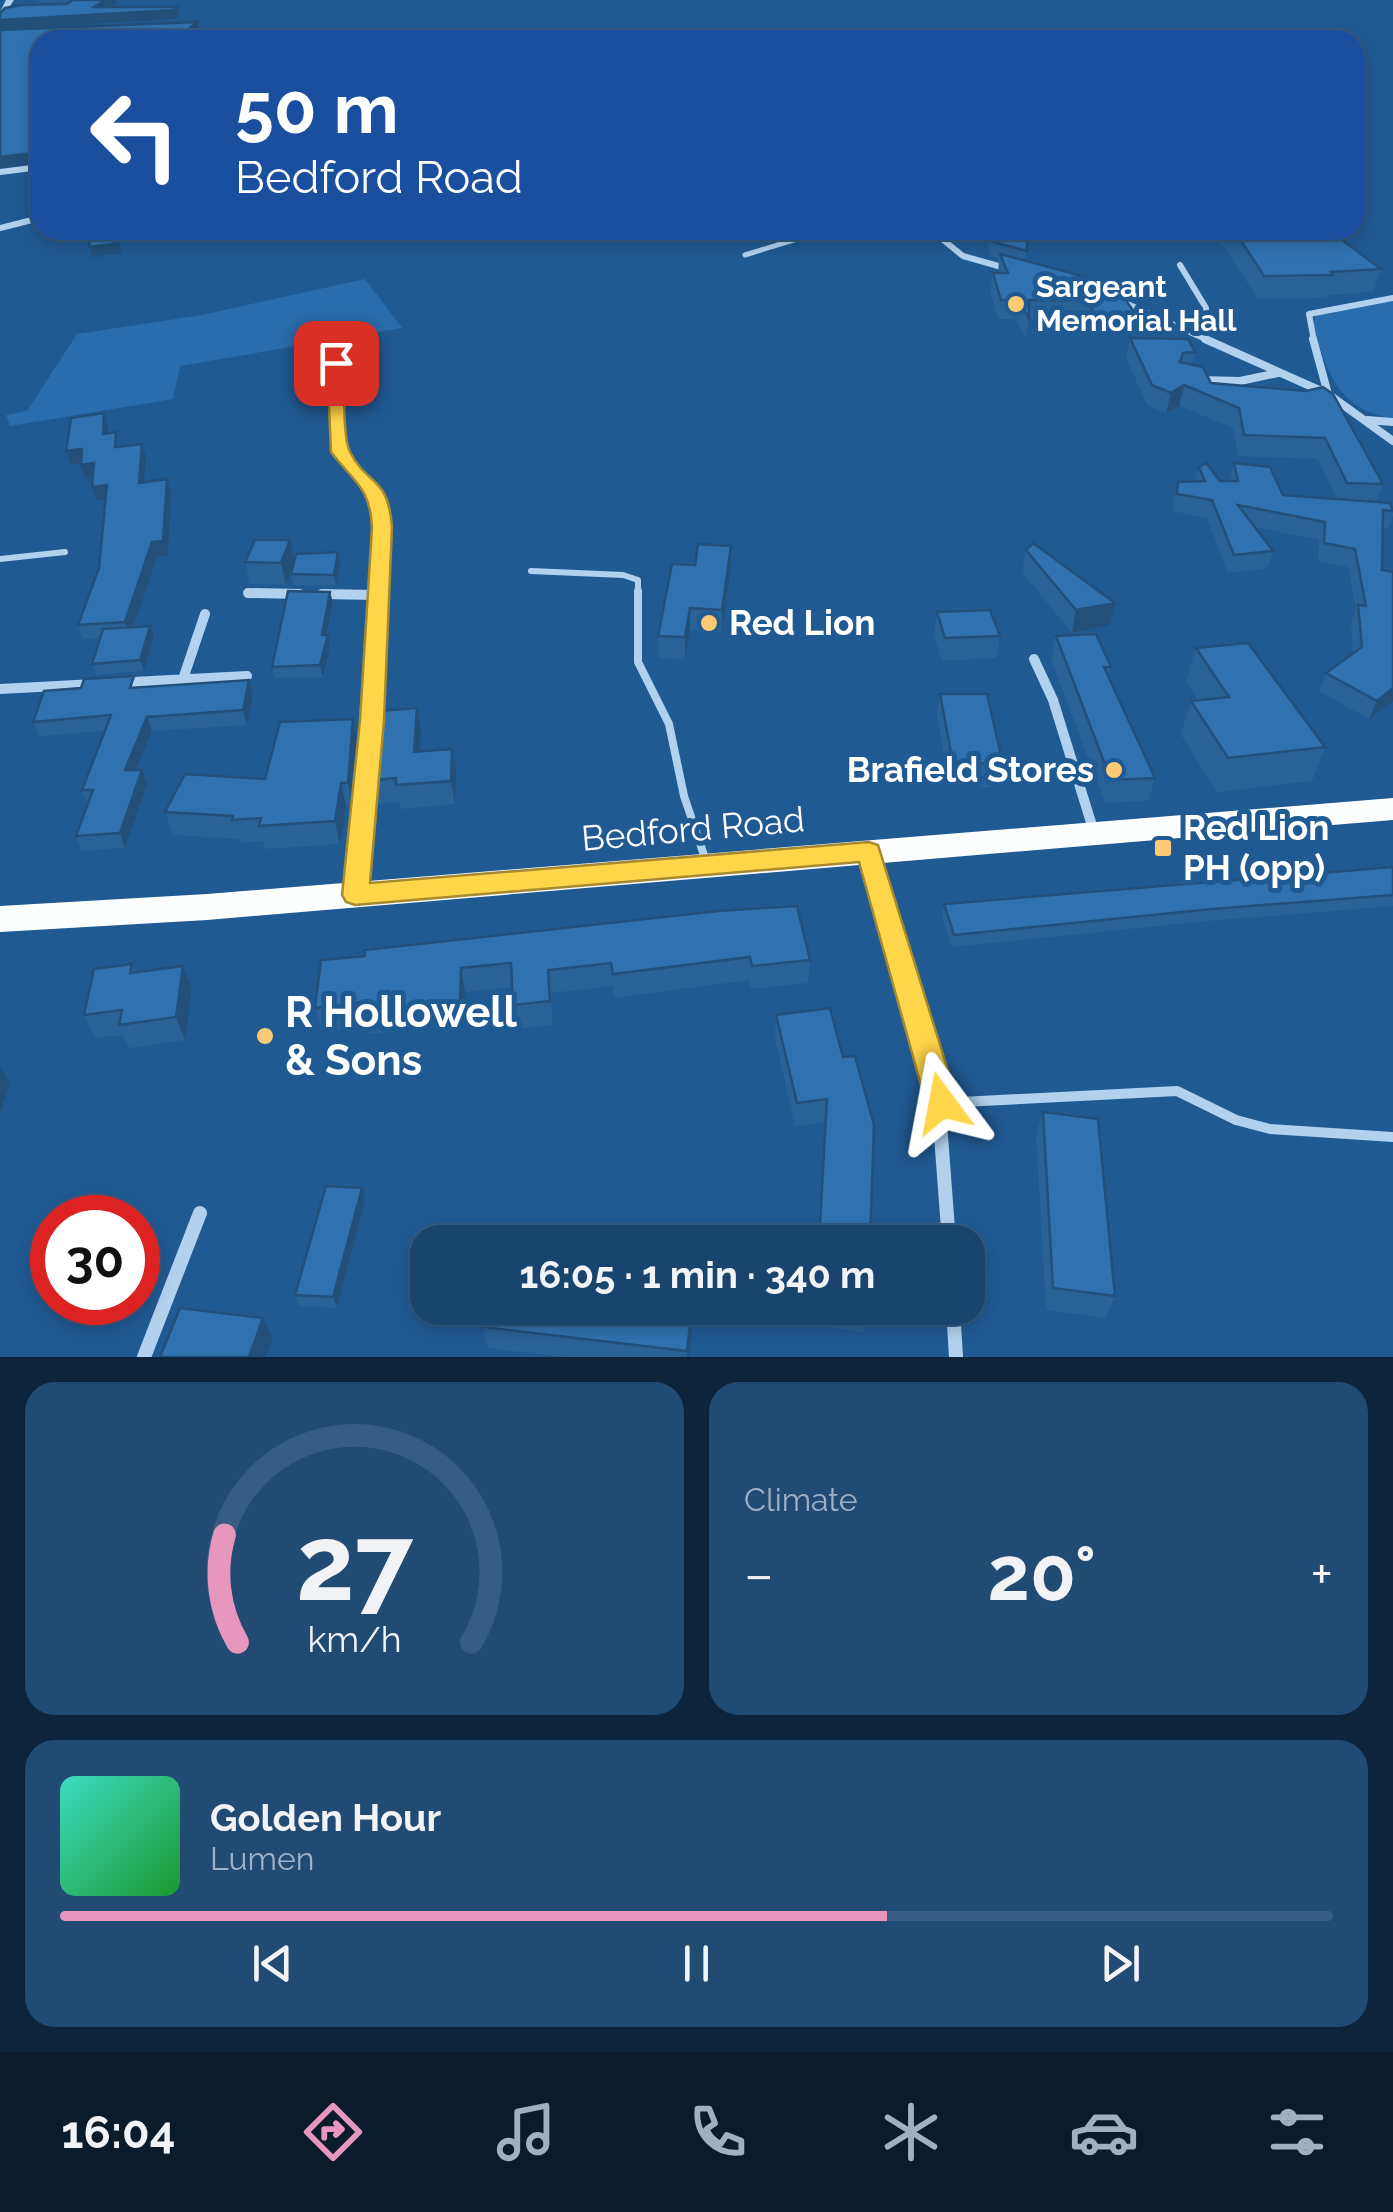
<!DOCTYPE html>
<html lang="en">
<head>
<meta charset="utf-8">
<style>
	:root { --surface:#18446e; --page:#214b73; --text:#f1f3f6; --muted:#9fb0c2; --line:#365c81; --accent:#e797bd }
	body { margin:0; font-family:Raleway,sans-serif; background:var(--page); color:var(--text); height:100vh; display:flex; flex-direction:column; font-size:38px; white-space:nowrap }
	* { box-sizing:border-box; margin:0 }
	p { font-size:32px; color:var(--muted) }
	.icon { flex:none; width:55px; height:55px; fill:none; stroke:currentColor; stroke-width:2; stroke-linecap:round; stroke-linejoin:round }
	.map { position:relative; height:1357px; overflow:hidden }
	.details { display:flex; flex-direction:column; gap:25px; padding:25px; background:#0d253c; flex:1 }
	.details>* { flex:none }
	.guide { position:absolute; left:30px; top:30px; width:1335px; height:210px; border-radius:30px; box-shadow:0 5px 15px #0003,0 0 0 2px var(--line); background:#1a4fa0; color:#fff; overflow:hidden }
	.speed { position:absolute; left:30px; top:1195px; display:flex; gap:20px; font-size:50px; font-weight:700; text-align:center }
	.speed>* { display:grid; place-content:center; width:130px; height:130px; border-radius:50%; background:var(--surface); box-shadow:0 5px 15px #0003,0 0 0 2px var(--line); line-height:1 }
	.speed .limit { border:15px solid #d22; background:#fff; color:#111 }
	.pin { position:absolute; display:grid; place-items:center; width:85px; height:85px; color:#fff; margin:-42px; border-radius:20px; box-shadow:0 5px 15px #0006 }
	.me { position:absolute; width:110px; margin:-55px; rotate:347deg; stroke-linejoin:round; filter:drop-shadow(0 0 8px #0008) }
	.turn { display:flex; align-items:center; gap:35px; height:210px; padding:0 40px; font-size:45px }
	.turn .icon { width:130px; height:130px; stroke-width:2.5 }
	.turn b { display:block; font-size:70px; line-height:85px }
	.big { font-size:75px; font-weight:700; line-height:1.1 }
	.details .card { flex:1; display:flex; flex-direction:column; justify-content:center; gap:15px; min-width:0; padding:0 35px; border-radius:30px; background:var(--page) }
	.details .dial { align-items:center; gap:0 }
	.dial svg { height:260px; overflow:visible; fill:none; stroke:var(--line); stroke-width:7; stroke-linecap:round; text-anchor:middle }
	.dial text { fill:var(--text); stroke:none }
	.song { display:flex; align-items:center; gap:30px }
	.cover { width:120px; height:120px; border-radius:15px; background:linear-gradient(135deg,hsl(170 70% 55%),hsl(130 70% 35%)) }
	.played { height:10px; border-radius:5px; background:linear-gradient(90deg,var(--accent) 65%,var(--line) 65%) }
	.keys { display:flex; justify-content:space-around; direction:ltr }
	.heat { display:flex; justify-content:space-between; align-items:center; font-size:55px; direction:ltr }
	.details .tiles { flex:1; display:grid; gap:25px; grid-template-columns:1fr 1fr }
	.card:last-child { grid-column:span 2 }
	.trip { position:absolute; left:410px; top:1225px; width:575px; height:100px; border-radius:30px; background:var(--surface); box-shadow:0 5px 15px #0003,0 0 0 2px var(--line); font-weight:700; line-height:100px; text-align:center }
	.tab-bar { display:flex; height:160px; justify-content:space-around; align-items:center; background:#0a1b2c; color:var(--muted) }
	.tab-bar .icon { width:70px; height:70px }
	.tab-bar .active { color:var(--accent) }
	.tab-bar b { font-size:45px; color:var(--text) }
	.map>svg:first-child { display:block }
	.green { fill:#296dac }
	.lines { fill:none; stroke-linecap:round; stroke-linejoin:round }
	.service-far3 { stroke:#b2d1ee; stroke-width:5 }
	.service-far2 { stroke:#b2d1ee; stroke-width:6 }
	.service-far1 { stroke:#b2d1ee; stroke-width:8 }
	.service { stroke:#b2d1ee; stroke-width:10 }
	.minor-far3 { stroke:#b2d1ee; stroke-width:6 }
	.minor-far2 { stroke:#b2d1ee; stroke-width:8 }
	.minor-far1 { stroke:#b2d1ee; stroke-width:10 }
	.minor { stroke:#b2d1ee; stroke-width:14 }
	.tertiary { fill:#b2d1ee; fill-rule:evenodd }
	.trunk { fill:#fcfeff; fill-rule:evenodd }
	.wall { fill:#296297 }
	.shaded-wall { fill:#22507b }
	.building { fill:#3072b0; stroke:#22507b; stroke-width:2.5 }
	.route { fill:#ffd54a; stroke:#a68a30; stroke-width:2.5 }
	.poi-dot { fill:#fbca73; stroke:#205a93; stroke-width:4 }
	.labels { text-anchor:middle; stroke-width:10; stroke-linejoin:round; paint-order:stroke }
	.far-poi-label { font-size:30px; font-weight:bold; fill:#fff; stroke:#205a93; text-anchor:start }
	.poi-label { font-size:35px; font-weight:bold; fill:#fff; stroke:#205a93; text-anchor:start }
	.street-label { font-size:35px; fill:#fff; stroke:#205a93 }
	.near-poi-label { font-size:42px; font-weight:bold; fill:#fff; stroke:#205a93; text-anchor:start }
</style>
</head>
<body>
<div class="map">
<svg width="1393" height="1357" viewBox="0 0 1393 1357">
	<rect width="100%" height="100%" fill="#205a93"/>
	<path class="green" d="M365,279L402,328L180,366L173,399L10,426L6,415L27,411L77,334L202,315Z
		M1393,301V419C1336,407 1329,375 1313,326L1315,317L1325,311Z"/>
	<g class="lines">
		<path class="service-far3" d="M745,255L826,230"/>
		<path class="service-far2" d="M0,559L65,552
			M531,571L623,575L638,580V594"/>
		<path class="service-far1" d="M638,591V662L669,724L684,796L706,861"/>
		<path class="service" d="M942,1103L1177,1091L1236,1120L1270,1129L1393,1137"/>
		<path class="minor-far3" d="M0,172L40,167
			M0,228L40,218
			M931,230L963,256L1009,269
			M1180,265L1206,308L1204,338
			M1116,299L1210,341
			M1314,341L1309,314L1393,298"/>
		<path class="minor-far2" d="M1205,339L1328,394L1393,441
			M1313,339L1328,394
			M335,363L340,452L381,501L377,594
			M1198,380L1240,381L1278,373
			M1367,420L1393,422
			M248,593L295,594"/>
		<path class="minor-far1" d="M248,593L300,594
			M322,594L376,595
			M1034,659L1053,700L1094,832
			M183,679L205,614
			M0,689L247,676
			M371,730L377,591
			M869,852L891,925
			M355,894L367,771"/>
		<path class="minor" d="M891,922L936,1070L949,1242
			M953,1308L956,1357
			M144,1357L200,1213"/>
		<path class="tertiary" d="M6,0H14L0,21V12Z"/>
		<path class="trunk" d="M1393,798V820L207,920L0,932V906L207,894Z"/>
	</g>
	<path class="wall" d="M38,0H71L65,2H38Z
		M982,230H1078L1077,237L1027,240L1025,261L1135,313L1131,333L1092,334L1083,320L1029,319L1026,338L1015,319H998L990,291L993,273H998L999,258L991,256Z
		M1128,230H1294L1301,240L1381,269L1373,292L1327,295L1326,298L1258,299L1214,231L1133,235Z
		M1130,338L1195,352L1192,365L1211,383L1306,391L1383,484L1377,502L1393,508V515L1388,529L1383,528L1382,570L1393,701L1369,719L1319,691L1326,673L1353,653L1351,623L1356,610L1348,567L1318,561L1319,540L1255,527L1273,551L1267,569L1228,573L1207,518L1172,511L1178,482L1195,481L1199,467L1220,481H1229L1234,463L1283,495L1337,499L1318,459L1238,456L1233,428L1179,406L1166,413L1147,405L1126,358Z
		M104,413L108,426V434L120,447L146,457L144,482L171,493L168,555L157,557L133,627L150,626L154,637L144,671L96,675L92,664L100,638L83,639L78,625L99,568L105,499L97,501L92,487L93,477L85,478L81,464L71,465L66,451Z
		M731,546V567L722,632L690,630L685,660L658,658V636L695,565Z
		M1026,550L1109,625L1072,633L1022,572Z
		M294,559L340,563L336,586L294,585L291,574L293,569L286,585L250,584L245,562Z
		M330,592L333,603L327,635L330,646L323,677L275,678L272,667Z
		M937,612L1000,636L996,658L942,661L934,634Z
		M1056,636L1111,667L1109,676L1155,778L1148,801L1105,803L1051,659Z
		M1196,648L1325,747L1312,781L1217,792L1181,735L1191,701L1198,700L1186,681Z
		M137,687L253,694L247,725L152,731L137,770L147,784L125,848L82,851L76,836L88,804L82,790L105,731L39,736L33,722Z
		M940,694L1003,764L999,787H950L937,717Z
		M421,731L420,752L456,772L455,804L400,809L399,802L371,804L366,781Z
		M358,742L353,806H346L340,844L266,849L263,841L239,843L238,839L173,835L165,812L265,779Z
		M1393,867V906L1208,921L951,947L942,916L944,904Z
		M718,911L810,960L808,983L751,989L749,980L614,998L613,986L550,993L553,1025L516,1029L512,987L465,992L464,1025L368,1034L367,1027L322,1031L315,1008L365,956Z
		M132,964L135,972L183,966L192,989L185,1040L129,1048L123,1035L95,1038L84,1015Z
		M830,1008L870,1242H817L825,1122L795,1126L775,1038L776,1015Z
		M1043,1112L1115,1296L1106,1318L1046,1310L1036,1135Z
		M362,1188L365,1200L337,1308L299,1306L295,1295Z
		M488,1308H693L689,1357H563L488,1348L483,1327Z
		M813,1308H868L864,1332L812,1325Z"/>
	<path class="shaded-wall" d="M105,0H116V3L98,15L177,7L179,15L176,19L0,29V20L94,7Z
		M197,22L199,31L189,40H176Z
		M40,152V163L0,168V157Z
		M116,230L122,253L93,257L90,247Z
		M1184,385L1179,406L1166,413L1171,393Z
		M104,413L108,426L107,448L103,434Z
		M142,444L146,457L143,497L139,483Z
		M82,449L87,463L71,465L66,451Z
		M94,463L99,476L85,478L81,465Z
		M167,479L171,493L168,555L157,557L130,636L125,622Z
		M107,485L111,498L97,501L92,487Z
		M290,540L295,562L286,585L281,563Z
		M731,546V567L722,632V610Z
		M338,552L340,563L336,586L334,575Z
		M330,592L333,603L324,646L322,635Z
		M1115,603L1109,625L1072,633L1076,610Z
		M690,608V630L685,660V637Z
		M150,626L154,637L144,671L140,660Z
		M328,635L330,646L323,677L320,665Z
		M249,680L253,694L247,725L243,710Z
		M1393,688V701L1369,719L1377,701Z
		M417,708L421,731L419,776L414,752Z
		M147,717L152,731L130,785L125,770Z
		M353,719L358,742L353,806L348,783Z
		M452,749L456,772L455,804L451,781Z
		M142,770L147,784L125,848L120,833Z
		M341,783L346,806L340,844L335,821Z
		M183,966L192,989L185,1040L176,1017Z
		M461,968L465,992L464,1025L460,1002Z
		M0,1067L10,1084L0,1113Z
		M362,1188L365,1200L337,1308L333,1297Z
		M692,1308H693V1318L689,1357H687Z
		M263,1318L273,1339L266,1357H249Z"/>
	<path class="building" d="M73,0H105L94,7H177L174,10L0,20V13L5,8L21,5L67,4Z
		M197,22L176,40H40V106L38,116L40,115V152L0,157V30Z
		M87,230H116L119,243L90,247Z
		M989,230H1027V251L993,242Z
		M1234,230H1294L1301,240L1338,237L1381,269L1331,272L1333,275L1264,276Z
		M1000,254L1115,285L1135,313L1096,315L1087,301L1029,300V318L1018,300H1001L993,273H1008Z
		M1130,338L1188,339L1195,352L1183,353L1180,362L1203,367L1211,383L1306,391L1323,387L1333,394L1383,484L1347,483L1325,438L1244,435L1239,408L1184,385L1171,393L1152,385Z
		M104,413L103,434L116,432L115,447L142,444L139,483L167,479L163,541L152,542L125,622L78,625L99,568L107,485L92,487L94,463L81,465L82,449L66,451L71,418Z
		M1206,463L1220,481H1238L1234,463L1270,467L1283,495L1390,503L1393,511L1383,510L1382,570L1393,572V688L1377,701L1326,673L1362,647L1358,605L1366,606L1355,549L1324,543L1325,522L1238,505L1273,551L1234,555L1212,500L1177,494L1178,482L1205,481L1199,467Z
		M255,540H290L281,563L245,562Z
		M1033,543L1115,603L1076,610L1026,550Z
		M698,544L731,546L722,610L690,608L685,637L658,636L672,564L695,565Z
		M338,552L334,575L291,574L296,554Z
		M288,591L330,592L322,635H328L320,665L272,667Z
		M990,610L1000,636L945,638L937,612Z
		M150,626L140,660L92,664L103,629Z
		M1096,634L1111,667H1104L1155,778L1111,780L1056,636Z
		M1248,643L1325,747L1228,758L1191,701L1229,697L1196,648Z
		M134,676L130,688L249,680L243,710L147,717L125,770H142L120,833L76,836L93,790H82L111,715L33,722L44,691L81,688L84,679Z
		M940,694H987L1003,764L953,763Z
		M417,708L414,752L452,749L451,781L396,785V778L366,781L371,718H377L378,711Z
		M353,719L348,783H341L335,821L259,826L261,818L232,820L233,816L165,812L185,774L265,779L280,722Z
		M1393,867V895L1212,909L954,935L944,904Z
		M797,906L810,960L752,966L750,957L613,974L611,963L548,970L550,1001L513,1005L511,963L461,968L460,1002L363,1011V1003L315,1008L321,960L365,956V950L718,911Z
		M132,964L130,973L183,966L176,1017L119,1025L122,1010L84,1015L94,969Z
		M830,1008L843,1057L855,1056L874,1125L870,1242H819L827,1099L797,1103L776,1015Z
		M1043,1112L1098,1119L1115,1296L1053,1288Z
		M326,1186L362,1188L333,1297L295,1295Z
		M180,1308L263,1318L249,1357H160Z
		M488,1308H692L687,1351L483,1327Z"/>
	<path class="route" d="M336,358L344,363C345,383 342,437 350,452C368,487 388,475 392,527L384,720L370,883L869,842L878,845L958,1103L953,1113L942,1117L931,1113L926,1103L859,862L355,905L346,902L342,895L360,720L372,527C370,487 354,482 331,452L327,363Z"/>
	<g class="poi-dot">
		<circle cx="1016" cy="304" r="10"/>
		<circle cx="709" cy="623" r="10"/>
		<circle cx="1114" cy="770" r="10"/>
		<rect x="1153" y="838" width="20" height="20" rx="5"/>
		<circle cx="265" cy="1036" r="10"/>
	</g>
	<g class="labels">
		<g class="far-poi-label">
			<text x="1036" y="297">Sargeant<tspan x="1036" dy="34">Memorial Hall</tspan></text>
		</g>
		<g class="poi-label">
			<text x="729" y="635">Red Lion</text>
			<text x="1094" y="782" text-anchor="end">Brafield Stores</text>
			<text x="1183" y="840">Red Lion<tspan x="1183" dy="40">PH (opp)</tspan></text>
		</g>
		<g class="street-label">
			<text transform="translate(693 829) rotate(-5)" y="12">Bedford Road</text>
		</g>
		<g class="near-poi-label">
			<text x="285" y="1027">R Hollowell<tspan x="285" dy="48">&amp; Sons</tspan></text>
		</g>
	</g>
</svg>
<div class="speed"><div class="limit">30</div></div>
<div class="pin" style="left:336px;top:363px;background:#d93025"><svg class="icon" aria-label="arrive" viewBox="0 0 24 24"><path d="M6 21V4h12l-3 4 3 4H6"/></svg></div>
<svg class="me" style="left:942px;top:1103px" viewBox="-20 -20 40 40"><path d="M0-17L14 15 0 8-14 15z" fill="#ffd54a" stroke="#fff" stroke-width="4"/></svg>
<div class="trip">16:05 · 1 min · 340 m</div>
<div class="guide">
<div class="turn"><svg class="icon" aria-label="left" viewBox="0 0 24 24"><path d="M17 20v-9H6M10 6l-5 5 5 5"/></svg><div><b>50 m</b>Bedford Road</div></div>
</div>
</div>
<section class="details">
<div class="tiles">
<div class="card dial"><svg viewBox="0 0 100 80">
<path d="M14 69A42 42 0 1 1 86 69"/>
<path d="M14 69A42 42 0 0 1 10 36" stroke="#e797bd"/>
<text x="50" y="56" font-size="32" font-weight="700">27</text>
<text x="50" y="72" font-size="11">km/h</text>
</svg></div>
<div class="card"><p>Climate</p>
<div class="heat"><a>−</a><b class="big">20°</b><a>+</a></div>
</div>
<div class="card">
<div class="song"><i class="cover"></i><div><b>Golden Hour</b><p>Lumen</p></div></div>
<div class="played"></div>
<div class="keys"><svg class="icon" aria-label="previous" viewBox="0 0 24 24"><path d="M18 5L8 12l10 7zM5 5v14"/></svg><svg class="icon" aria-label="pause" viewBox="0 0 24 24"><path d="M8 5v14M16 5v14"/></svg><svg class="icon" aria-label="next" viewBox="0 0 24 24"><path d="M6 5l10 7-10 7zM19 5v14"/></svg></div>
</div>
</div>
</section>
<nav class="tab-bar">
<b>16:04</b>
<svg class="icon active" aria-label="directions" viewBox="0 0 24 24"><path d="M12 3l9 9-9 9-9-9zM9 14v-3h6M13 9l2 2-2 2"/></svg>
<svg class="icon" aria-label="music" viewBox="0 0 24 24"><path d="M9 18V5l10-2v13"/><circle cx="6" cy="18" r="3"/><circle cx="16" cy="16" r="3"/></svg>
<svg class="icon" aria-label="phone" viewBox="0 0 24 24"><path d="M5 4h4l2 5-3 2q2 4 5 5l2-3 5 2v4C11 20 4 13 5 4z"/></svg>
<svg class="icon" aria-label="climate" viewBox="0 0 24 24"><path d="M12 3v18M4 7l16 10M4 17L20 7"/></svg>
<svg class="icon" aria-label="car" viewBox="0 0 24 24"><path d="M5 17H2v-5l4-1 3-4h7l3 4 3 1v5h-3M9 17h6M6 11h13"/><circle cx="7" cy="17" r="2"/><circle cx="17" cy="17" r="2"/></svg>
<svg class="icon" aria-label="filters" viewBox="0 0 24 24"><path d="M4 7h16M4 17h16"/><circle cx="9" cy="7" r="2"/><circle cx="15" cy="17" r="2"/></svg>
</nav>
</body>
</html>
